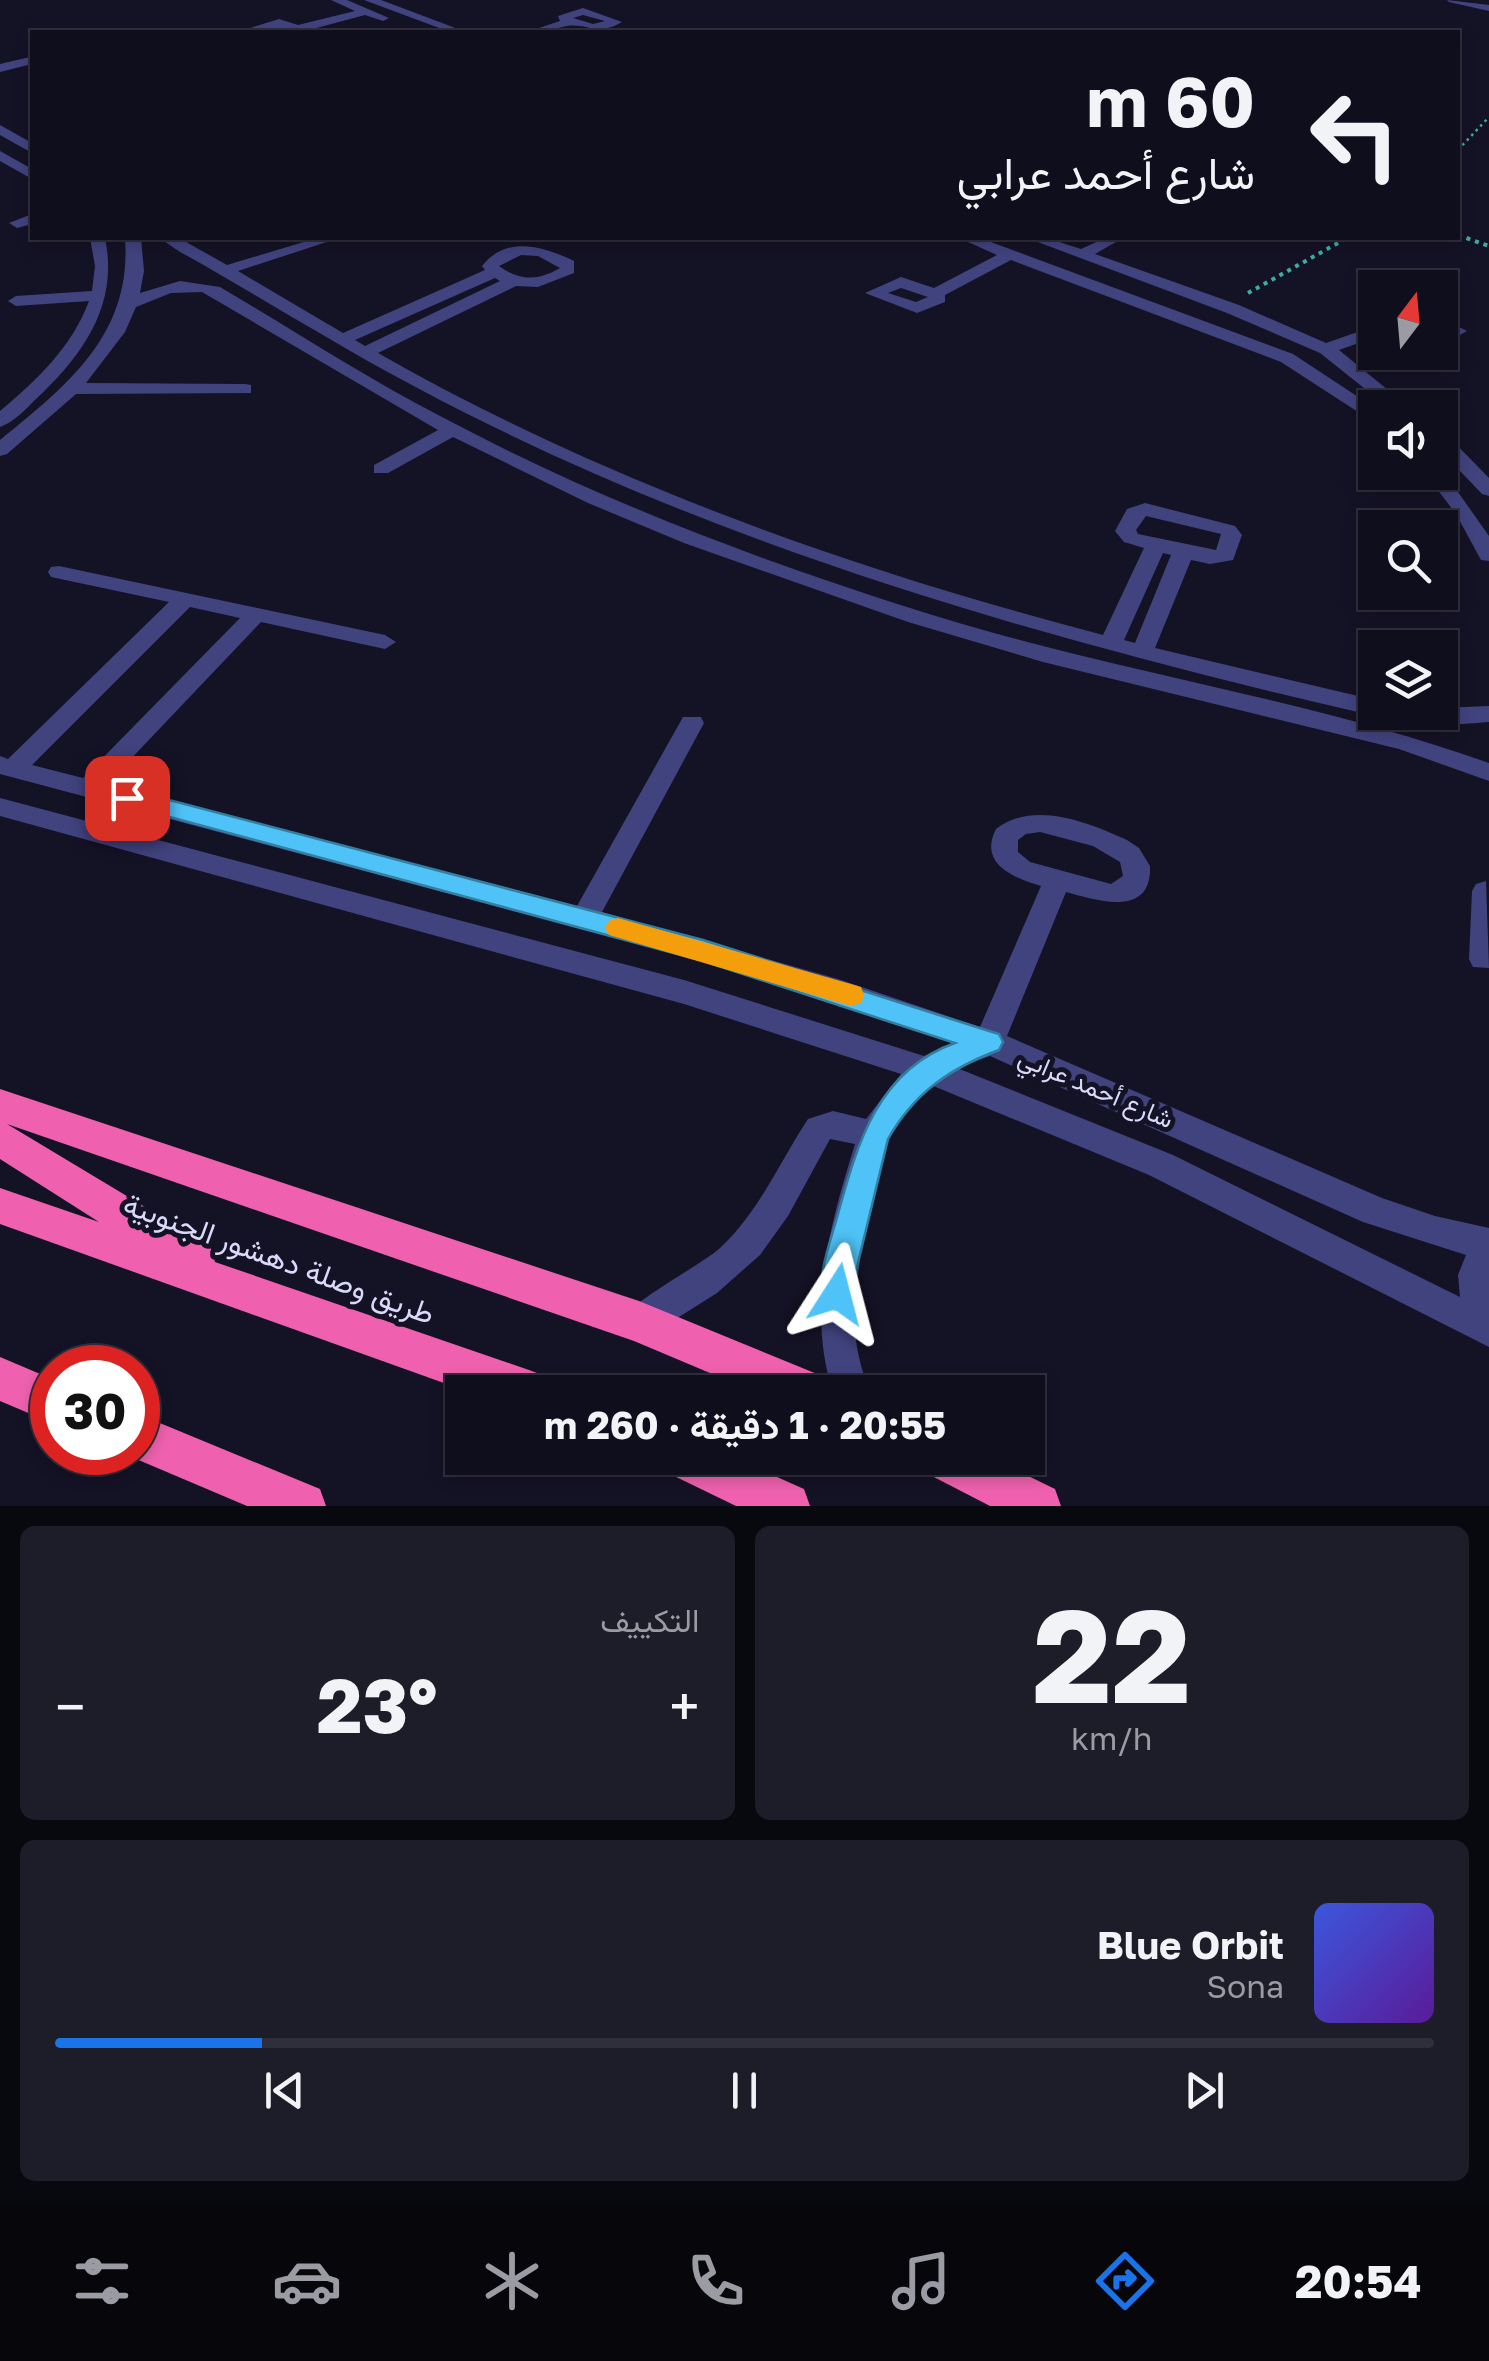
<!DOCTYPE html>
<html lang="ar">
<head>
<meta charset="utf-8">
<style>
	:root { --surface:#0f0e1c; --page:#1d1c29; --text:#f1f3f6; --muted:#9b9ca3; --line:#2f2e3b; --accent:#1a73e8 }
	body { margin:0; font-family:"Golos Text",Vazirmatn,sans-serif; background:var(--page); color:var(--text); direction:rtl; height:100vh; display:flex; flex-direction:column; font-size:38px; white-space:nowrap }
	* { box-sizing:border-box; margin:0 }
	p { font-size:32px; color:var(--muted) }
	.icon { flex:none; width:55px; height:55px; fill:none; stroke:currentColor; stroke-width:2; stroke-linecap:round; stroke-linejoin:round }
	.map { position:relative; height:1506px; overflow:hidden; direction:ltr }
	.side { display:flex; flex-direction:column; gap:20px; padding:20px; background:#08080f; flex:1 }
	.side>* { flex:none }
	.hud { position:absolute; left:30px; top:30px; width:1430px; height:210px; border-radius:0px; box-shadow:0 5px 15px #0003,0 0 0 2px var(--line); direction:rtl; background:#0f0e1c; color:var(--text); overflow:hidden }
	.needle { width:65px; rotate:16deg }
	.fabs { position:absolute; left:1358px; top:270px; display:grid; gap:20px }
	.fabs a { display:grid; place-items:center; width:100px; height:100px; border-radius:0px; background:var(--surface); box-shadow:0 5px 15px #0003,0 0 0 2px var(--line); font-size:50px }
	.speed { position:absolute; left:30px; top:1345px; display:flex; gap:20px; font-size:50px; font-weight:700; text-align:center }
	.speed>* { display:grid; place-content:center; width:130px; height:130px; border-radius:50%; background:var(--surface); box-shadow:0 5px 15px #0003,0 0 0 2px var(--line); line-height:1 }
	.speed .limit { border:15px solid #d22; background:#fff; color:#111 }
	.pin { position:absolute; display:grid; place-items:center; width:85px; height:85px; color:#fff; margin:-42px; border-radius:20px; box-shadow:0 5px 15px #0006 }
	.me { position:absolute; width:110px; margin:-55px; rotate:9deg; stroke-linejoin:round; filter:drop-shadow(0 0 8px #0008) }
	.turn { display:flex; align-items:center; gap:35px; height:210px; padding:0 40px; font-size:45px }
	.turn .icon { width:130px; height:130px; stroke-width:2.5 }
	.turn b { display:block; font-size:70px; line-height:85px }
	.big { font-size:75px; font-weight:700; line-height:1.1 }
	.side .tile { flex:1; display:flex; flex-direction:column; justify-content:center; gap:15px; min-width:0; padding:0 35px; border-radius:15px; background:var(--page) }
	.side .dial { align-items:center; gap:0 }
	.dial b { font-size:130px; line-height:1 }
	.song { display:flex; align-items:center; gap:30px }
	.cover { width:120px; height:120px; border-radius:15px; background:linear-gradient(135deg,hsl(230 70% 55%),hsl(270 70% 35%)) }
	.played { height:10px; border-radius:5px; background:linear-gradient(90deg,var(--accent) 15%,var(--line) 15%) }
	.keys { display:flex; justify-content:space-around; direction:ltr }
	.heat { display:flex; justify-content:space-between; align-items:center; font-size:55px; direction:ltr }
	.side .tiles { flex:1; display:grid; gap:20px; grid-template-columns:1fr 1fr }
	.tile:last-child { grid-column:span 2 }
	.trip { position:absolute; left:445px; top:1375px; width:600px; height:100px; border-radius:0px; background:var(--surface); box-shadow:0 5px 15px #0003,0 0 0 2px var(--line); font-weight:700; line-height:100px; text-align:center; direction:rtl }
	.tabs { display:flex; height:160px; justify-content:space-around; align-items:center; background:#06060b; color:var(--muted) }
	.tabs .icon { width:70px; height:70px }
	.tabs .current { color:var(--accent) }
	.tabs b { font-size:45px; color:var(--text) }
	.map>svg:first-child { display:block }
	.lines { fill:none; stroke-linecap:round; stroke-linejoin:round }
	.path-far1 { stroke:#3cad9f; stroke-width:2.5; stroke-dasharray:2.5 4; stroke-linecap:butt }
	.path { stroke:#3cad9f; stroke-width:4; stroke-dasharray:4 5; stroke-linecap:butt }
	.minor { fill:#41437f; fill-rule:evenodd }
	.highway { fill:#ef61ae; fill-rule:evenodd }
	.route { fill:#4fc3f7; stroke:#337fa1; stroke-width:2.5 }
	.slow { fill:#f59e0b }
	.labels { text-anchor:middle; stroke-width:10; stroke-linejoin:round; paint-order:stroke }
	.street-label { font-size:25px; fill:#dbd9fb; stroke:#141225 }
	.near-street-label { font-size:30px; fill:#dbd9fb; stroke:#141225 }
</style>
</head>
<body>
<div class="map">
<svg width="1489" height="1506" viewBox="0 0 1489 1506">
	<rect width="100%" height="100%" fill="#141225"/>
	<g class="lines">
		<path class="path-far1" d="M1458,150L1489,117"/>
		<path class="path" d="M1458,235L1489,246
			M1248,293L1347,238"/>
		<path class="minor" d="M331,0H347L389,18L383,21L365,15L309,30L310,32C293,32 281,25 264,30L265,32L247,29L279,19L298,25L355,11Z
			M364,0H381L466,32H450Z
			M1447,0L1489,5V11L1449,2Z
			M583,8L622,22C596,37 589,23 567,26C553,29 542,33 527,32L560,21L558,16ZM583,15L605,21L593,24L573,18Z
			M30,57L32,64L0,72V64Z
			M0,125L32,143V153L0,135Z
			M0,151L32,169V179L0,161Z
			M32,214V224L17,228L9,223Z
			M90,238H105C119,304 84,354 36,399C26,409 14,422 0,427V411C37,380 72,347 89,301L16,306L8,301L16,296L92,291L95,266Z
			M125,238H141L144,271L140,293L180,281L220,287C293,330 366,378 442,417C596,499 760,561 926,613C1111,671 1306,698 1489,763V781L1399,749L1043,662L908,622L684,543L588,503L453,437L388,473H374V465L438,430L202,292L171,293L136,307L125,332L86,383L245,384L251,385V393L76,394L7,454L0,456V440C69,384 132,334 125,238Z
			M161,238H179L227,265L317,238H339L238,271L343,333L485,270L482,266C506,235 543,246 574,261V273L538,287L516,286L378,353C604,482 852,569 1103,635L1144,548L1124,542L1115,531L1127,509L1145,503L1235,526L1242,535L1233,560L1210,564L1191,560L1155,648L1375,700V712H1384L1375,716C1010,632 648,528 323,335C286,314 249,291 212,270C196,260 175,251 161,238ZM521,255L538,256L560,268C538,281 519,281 499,266ZM495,278L500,281L365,346L355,340ZM1146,516L1221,534L1216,550L1138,534L1136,530ZM1163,553L1171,555L1135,643L1124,640Z
			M959,238H980L1293,354L1375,408V423L1281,362L1011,260L945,295V302L917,313L865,293L901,277L934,288L997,255ZM901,288L928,297L916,302L888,293Z
			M1027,238H1047L1081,249L1105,238H1123L1095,254L1239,305L1326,343L1375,326V337L1339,350L1410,408H1389L1320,353L1227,313Z
			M1440,318L1467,331L1458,336L1440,329Z
			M1440,433L1447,435L1489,478V496L1482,494L1440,450Z
			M1441,468L1489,536V561L1481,560L1456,514L1424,472H1440Z
			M59,566L385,635L396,642L385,649L261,622L107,784L577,906L683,717H701L704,723L602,912L838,979L980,1027L1041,886C1014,878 978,864 996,829C1033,800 1088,822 1127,840L1139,848L1150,866C1152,919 1096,900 1066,892L1007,1036L1382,1198L1435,1216L1489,1228V1347L1149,1175L931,1085C916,1099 901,1115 892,1133C870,1178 851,1291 856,1340C858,1358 864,1375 869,1392H833C806,1310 830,1224 855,1144L830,1139L788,1216L760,1255L717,1293L652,1334L639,1339L626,1334L621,1322C630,1301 697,1268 720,1248C759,1212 779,1163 808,1119L833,1111L866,1119L901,1074L684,1004L0,816V798L684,980L924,1056L955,1043L703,961L0,774V756L8,759L169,602L51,577L48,572L51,567ZM190,607L240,618L83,778L32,765ZM1040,832L1093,846L1120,862L1123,876L1111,884L1030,862L1018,852V840L1026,834ZM990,1056L1363,1222L1466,1255L1458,1275L1460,1297L1173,1155L957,1068Z
			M1489,706V722C1465,724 1403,730 1387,712H1440V708Z
			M1486,881L1489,968L1473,967L1469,959L1472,891L1476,884Z"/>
		<path class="highway" d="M0,1089L639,1301L822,1376L828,1392H755L634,1341L7,1124L210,1246L215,1262L529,1370L545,1376L551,1392H469L0,1224V1188L99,1222L0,1159Z
			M0,1357L52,1379V1423L0,1401Z
			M138,1414L320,1489L326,1506H247L122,1453L138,1452Z
			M663,1458H735L804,1489L810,1506H736L670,1474Z
			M921,1458H991L1055,1489L1061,1506H990L928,1474Z"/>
	</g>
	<path class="route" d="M127,789L703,940L989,1031L999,1034L1003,1042L999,1050C950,1068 914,1093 888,1139L848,1304L837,1309L826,1304C815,1280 829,1246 836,1221C856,1149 875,1071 955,1043L703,961L118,803L115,798L118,792Z"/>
	<path class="slow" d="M618,918L851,984L861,987L864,995L861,1003L851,1006L609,935L605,928L609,921Z"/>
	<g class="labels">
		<g class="street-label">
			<text transform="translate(1096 1088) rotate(23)" y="9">شارع أحمد عرابي</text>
		</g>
		<g class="near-street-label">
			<text transform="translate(279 1259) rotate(20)" y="10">طريق وصلة دهشور الجنوبية</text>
		</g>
	</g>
</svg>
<div class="fabs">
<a><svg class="needle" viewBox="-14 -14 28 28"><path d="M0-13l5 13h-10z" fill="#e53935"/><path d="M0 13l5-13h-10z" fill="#9b9ca3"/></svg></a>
<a><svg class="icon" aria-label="sound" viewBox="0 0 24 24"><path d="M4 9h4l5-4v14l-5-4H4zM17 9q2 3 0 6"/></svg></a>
<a><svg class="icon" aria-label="search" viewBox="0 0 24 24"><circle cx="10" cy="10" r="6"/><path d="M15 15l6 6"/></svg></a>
<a><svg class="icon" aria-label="layers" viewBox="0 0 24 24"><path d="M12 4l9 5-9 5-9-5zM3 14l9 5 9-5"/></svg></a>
</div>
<div class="speed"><div class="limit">30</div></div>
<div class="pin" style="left:127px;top:798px;background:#d93025"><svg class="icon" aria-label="arrive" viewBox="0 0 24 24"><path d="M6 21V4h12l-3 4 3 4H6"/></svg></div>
<svg class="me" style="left:837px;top:1294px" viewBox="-20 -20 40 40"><path d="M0-17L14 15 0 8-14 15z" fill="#4fc3f7" stroke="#fff" stroke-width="4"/></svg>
<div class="trip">20:55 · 1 دقيقة · 260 m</div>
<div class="hud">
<div class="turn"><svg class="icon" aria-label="left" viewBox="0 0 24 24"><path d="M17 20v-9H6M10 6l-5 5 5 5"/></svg><div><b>60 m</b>شارع أحمد عرابي</div></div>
</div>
</div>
<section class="side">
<div class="tiles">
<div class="tile dial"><b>22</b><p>km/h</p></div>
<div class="tile"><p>التكييف</p>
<div class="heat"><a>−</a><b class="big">23°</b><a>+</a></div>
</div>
<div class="tile">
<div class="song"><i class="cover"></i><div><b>Blue Orbit</b><p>Sona</p></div></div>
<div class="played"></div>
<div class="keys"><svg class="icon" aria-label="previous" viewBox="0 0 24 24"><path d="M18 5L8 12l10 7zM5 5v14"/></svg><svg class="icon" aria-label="pause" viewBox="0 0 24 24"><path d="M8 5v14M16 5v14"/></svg><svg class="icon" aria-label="next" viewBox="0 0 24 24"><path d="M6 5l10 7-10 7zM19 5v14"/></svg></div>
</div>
</div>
</section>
<nav class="tabs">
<b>20:54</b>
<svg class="icon current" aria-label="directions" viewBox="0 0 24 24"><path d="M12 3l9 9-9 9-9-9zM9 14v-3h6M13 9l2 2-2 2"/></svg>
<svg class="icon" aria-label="music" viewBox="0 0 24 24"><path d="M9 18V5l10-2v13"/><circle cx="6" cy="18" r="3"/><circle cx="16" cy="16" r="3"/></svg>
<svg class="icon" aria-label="phone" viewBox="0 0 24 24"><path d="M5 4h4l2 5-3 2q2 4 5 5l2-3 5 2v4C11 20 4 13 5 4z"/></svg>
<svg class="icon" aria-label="climate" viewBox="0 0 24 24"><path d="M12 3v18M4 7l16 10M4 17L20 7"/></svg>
<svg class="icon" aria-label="car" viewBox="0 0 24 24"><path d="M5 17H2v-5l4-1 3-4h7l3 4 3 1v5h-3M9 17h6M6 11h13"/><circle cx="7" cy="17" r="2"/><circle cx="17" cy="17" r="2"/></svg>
<svg class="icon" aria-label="filters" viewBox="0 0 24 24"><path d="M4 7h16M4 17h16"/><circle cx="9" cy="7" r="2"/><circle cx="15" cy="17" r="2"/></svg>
</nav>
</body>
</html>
